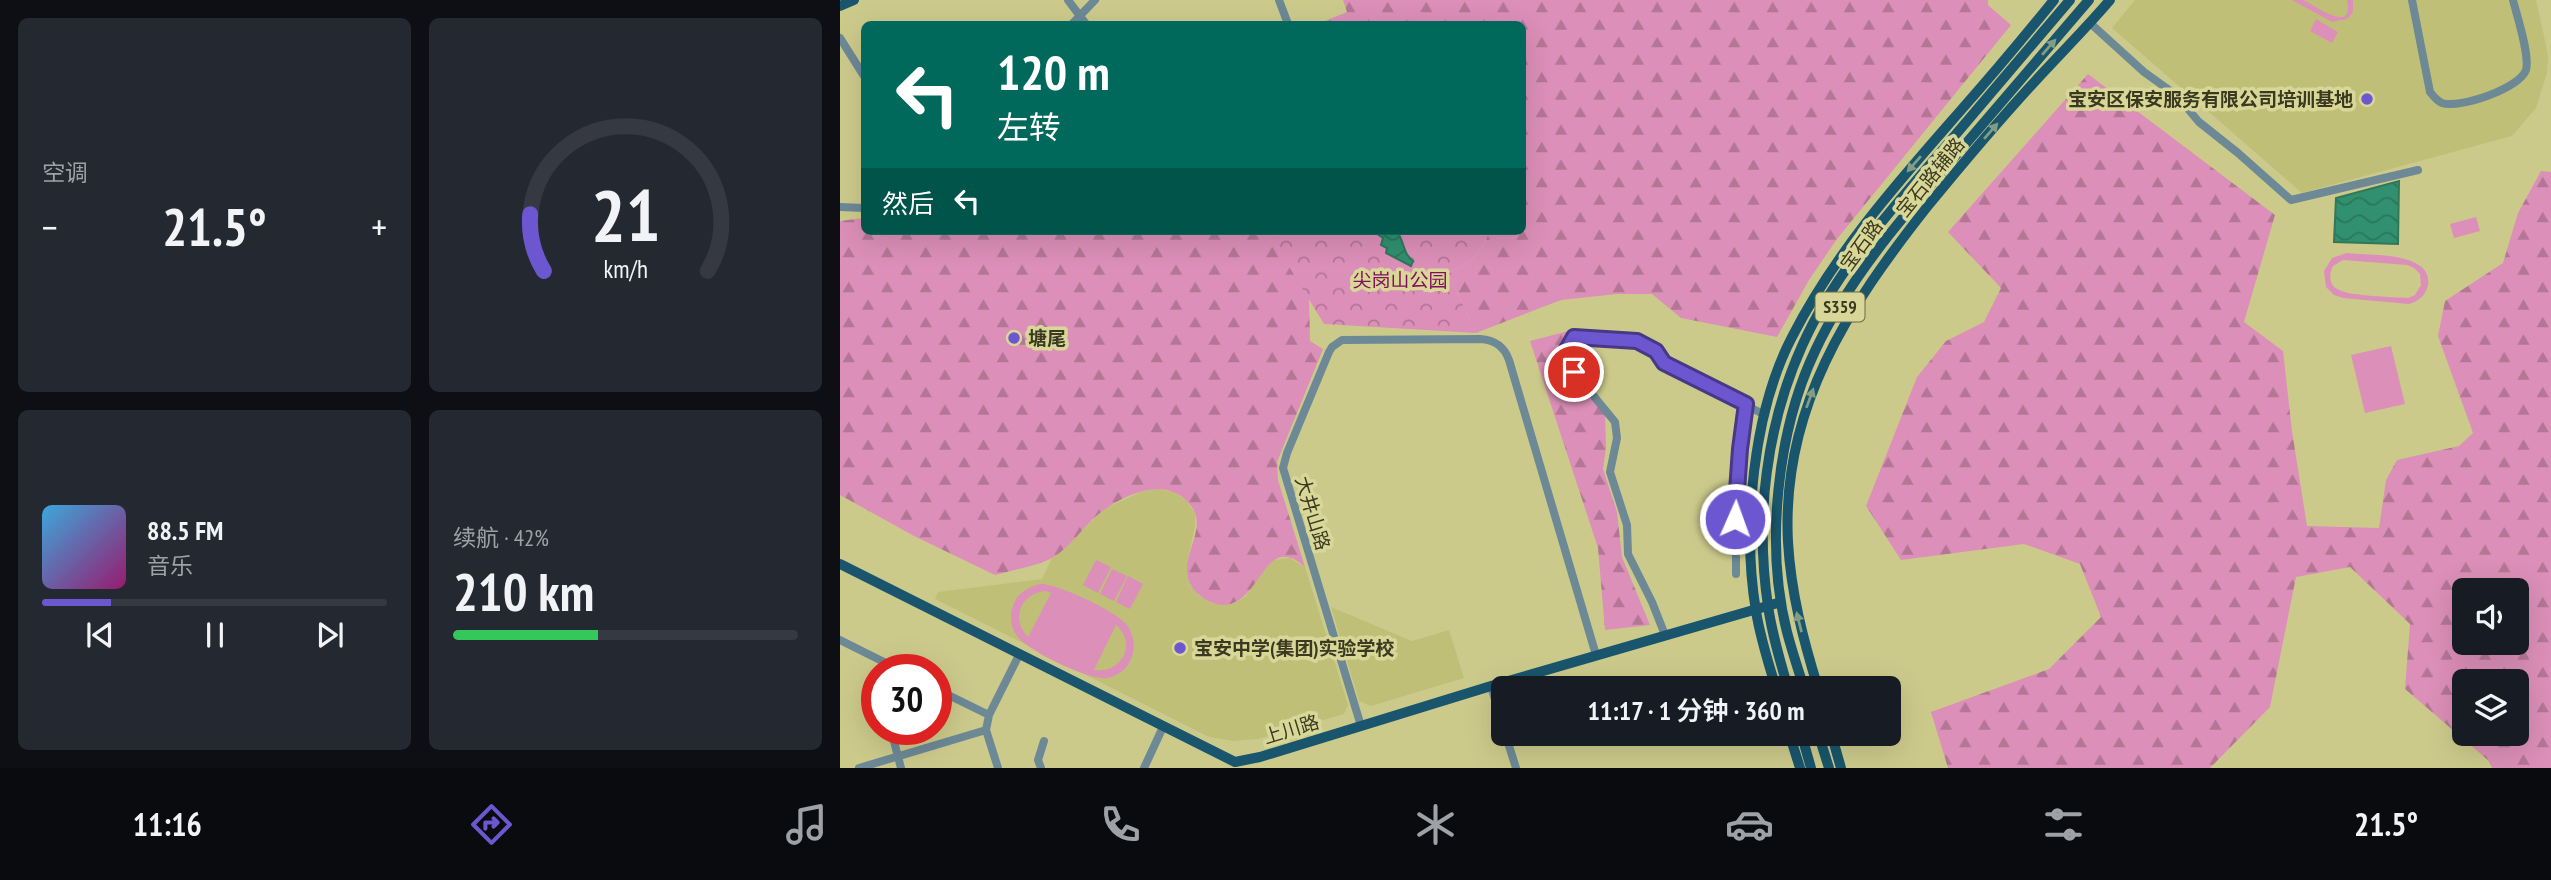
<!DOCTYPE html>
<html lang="zh">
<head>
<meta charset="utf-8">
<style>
	:root { --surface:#171b24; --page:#242831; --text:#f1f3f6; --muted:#9ea1a6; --line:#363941; --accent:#6d57d1 }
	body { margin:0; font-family:"PT Sans Narrow","Noto Sans SC",sans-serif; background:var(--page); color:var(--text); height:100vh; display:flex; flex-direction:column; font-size:26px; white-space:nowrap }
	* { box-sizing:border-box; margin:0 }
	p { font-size:23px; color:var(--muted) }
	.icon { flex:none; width:38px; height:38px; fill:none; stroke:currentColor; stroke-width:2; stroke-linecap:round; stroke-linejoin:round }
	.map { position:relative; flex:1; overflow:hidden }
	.side { display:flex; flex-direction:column; gap:18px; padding:18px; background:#0d0f14; width:840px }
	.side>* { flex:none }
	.hud { position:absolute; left:21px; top:21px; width:665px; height:214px; border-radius:10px; box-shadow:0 7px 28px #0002; background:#00695c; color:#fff; overflow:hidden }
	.tools { position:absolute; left:1612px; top:578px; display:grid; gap:14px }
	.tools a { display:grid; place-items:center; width:77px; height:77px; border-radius:10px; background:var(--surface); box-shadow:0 7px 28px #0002; font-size:35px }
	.speed { position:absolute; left:21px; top:654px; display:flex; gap:14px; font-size:35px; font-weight:700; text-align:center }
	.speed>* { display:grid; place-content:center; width:91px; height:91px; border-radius:50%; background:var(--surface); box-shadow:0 7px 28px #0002; line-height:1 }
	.speed .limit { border:10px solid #d22; background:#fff; color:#111 }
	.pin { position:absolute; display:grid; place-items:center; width:60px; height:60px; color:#fff; margin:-30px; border:4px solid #fff; border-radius:50%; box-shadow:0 2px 7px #0007 }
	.me { position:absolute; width:77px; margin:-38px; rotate:2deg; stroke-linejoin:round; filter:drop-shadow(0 0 5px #0008) }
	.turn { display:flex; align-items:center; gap:24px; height:147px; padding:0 21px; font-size:32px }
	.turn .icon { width:91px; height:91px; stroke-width:2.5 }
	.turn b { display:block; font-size:49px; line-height:60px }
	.then { display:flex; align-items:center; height:66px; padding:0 21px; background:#0003; gap:14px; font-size:26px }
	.big { font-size:52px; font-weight:600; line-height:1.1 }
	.side .widget { flex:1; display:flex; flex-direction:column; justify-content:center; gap:10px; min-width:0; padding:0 24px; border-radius:10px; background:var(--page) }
	.side .dial { align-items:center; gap:0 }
	.dial svg { height:182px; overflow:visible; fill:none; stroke:var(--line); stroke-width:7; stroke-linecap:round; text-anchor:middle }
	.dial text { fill:var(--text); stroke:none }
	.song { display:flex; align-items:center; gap:21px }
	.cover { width:84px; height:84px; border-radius:10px; background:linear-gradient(135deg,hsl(200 70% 55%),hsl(320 70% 35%)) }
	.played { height:7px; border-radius:4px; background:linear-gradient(90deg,var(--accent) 20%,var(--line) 20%) }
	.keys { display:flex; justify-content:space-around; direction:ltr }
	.heat { display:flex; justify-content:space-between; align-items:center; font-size:38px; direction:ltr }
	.charge { height:10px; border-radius:5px; background:linear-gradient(90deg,#34c759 42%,var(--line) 0) }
	.side .tiles { flex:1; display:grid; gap:18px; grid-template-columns:repeat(2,1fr) }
	.trip { position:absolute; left:651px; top:676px; width:410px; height:70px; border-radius:10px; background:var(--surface); box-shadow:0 7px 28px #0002; font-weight:600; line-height:70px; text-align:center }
	.tab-bar { display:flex; height:112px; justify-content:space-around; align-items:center; background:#090b0e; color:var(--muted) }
	.tab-bar .icon { width:49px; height:49px }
	.tab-bar .active { color:var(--accent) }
	.tab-bar b { font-size:32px; color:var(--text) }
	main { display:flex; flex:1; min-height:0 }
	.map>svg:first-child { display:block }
	.built { fill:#c0bf78 }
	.green { fill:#dc8fb8; fill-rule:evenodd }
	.forest { fill:url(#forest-firs); fill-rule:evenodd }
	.park { fill:url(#park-crowns) }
	.water { fill:url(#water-waves); stroke:#337658; stroke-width:2 }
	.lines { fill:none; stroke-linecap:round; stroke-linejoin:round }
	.minor { stroke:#6d8996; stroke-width:8 }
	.major { stroke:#19556c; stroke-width:10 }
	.oneway { fill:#839c84 }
	.route-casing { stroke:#473988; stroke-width:18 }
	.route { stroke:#6d57d1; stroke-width:12 }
	.poi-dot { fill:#6d57d1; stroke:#d9d798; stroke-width:2.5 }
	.labels { text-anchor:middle; stroke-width:7; stroke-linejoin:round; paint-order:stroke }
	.shield { fill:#d9d798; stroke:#6a6944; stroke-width:2 }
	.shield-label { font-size:18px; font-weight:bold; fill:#3b3a20 }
	.poi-label { font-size:19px; font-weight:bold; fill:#3b3a20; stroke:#d9d798; text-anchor:start }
	.street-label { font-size:19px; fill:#3b3a20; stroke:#d9d798 }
	.park-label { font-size:19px; fill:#81105a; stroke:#d9d798 }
</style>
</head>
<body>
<main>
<section class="side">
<div class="tiles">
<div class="widget"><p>空调</p>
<div class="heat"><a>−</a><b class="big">21.5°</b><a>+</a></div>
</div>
<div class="widget dial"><svg viewBox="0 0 100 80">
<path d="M14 69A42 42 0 1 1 86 69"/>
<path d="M14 69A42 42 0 0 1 8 44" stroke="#6d57d1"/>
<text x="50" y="56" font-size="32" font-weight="700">21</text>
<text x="50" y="72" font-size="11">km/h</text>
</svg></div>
<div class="widget">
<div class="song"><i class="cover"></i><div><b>88.5 FM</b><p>音乐</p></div></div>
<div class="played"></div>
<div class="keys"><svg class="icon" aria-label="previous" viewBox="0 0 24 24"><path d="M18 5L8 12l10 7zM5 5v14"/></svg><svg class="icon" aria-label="pause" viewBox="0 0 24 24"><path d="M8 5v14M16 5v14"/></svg><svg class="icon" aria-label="next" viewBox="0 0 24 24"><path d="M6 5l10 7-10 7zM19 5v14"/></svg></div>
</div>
<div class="widget"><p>续航 · 42%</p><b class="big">210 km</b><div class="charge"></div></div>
</div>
</section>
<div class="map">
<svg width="1711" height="768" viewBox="0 0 1711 768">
	<defs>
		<pattern id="forest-firs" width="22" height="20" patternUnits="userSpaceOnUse" patternTransform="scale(1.75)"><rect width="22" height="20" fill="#dc8fb8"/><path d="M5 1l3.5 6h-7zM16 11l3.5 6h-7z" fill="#b47695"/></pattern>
		<pattern id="park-crowns" width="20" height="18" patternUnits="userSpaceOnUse" patternTransform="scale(1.75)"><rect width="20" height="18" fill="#dc8fb8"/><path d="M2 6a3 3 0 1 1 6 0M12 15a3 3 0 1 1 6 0" fill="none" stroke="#b47695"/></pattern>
		<pattern id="water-waves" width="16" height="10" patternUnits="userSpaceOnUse" patternTransform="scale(1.75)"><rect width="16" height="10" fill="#309070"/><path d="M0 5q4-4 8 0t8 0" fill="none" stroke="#2a775c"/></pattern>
	</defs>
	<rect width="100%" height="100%" fill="#ccca8b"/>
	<path class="built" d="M1295,0H1696L1708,54L1707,73L1696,108L1672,136L1462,193L1272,28Z
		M318,489L334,492L346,500L355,513V526L348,559L350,585L358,595L369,602L382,605L395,603L406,596L426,566L433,560L450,558L465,567L508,705L504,714L418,739L393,741L369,737L95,599L98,592L202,579L212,558L266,508L303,491Z
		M491,607L572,641L609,630L624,678L531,706L519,701Z"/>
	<path class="green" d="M1452,0C1453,0 1462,0 1463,0C1472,3 1515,37 1507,0H1513V12L1507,19L1492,22Z
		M1476,19L1498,32L1492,43L1470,31Z
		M1636,217L1640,231L1614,238L1610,224Z
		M1507,253C1529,256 1593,251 1588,285C1586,295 1579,301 1569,304L1503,298L1494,295L1486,287L1484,271L1492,258ZM1503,260L1567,265L1574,268L1580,274L1581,285L1575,295L1568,298C1554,297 1510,296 1499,290C1488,285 1489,274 1493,266Z
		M1551,346L1565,404L1525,413L1511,355Z
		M256,560L271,567L258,593L243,585Z
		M272,569L287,576L274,601L260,594Z
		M288,576L303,584L290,609L276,602Z
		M200,584C216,583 276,611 286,624C294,633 296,648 291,659C287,669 278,676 267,678C250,681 188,651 177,636C171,628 169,616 173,606C177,593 188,587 200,584ZM206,591L211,593L188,637C170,619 181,593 206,591ZM276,625C298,644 281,674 254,670Z"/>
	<path class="forest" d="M503,0H1148V5L1171,25L997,239L969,280L937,337L841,318L812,294H777L721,300L636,333L608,273C628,265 643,253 649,231H682V24H478L507,12Z
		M1248,74L1435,215L1404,322L1443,351L1452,431L1467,526L1539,528L1546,480L1557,460L1619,446L1633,433L1598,336L1605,301L1663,263L1678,213L1701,171L1711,172V768H1652L1649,761L1565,689L1570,624L1510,567L1456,577L1430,707L1370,768H1108L1091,712L1209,669L1261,617L1240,564L1184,544L1061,560L1026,506L1077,377L1106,341L1144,322L1161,288L1108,232ZM1624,590H1676V642H1624ZM1624,681H1676V733H1624Z
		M24,218V231H435L432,238L453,269L469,297L470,341L483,349L437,462L438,480L465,567C423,530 422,606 382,605C371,604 361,598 354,590C334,563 364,538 355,513C354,509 348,502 346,500C323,479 289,493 267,508C246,521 233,546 212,558C198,566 171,570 155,575L74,536L0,495V221Z
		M732,330L721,348L731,375L765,412L766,447L763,469L777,512L782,557L810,625L765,630L758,548L690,341Z"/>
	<path class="park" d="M438,231H649C643,253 628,265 608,273L636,333L484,324L431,237Z"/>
	<path class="water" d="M1559,181L1558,244L1494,242L1496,198Z
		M533,231H557C564,241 563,254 573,261L571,266L546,253L547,248L541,245L543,238Z"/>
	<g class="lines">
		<path class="minor" d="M228,0L246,24
			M439,0L448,24
			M1572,0L1590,92C1594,97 1597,101 1602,103C1620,109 1680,88 1686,70C1690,55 1677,16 1673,0
			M1250,23L1304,72L1336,95L1359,122L1398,153L1451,200L1578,170
			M232,24L255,0
			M0,38L24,76
			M0,207L24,208
			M896,574V483L906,404
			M825,635L812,602L788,554L787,525L770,472L777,438L775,422L734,372L726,351L734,337C766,338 805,332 824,363L925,415
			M0,640L60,670
			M651,686L663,726
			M96,689L149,715
			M521,726L443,468L447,453L489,352L492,347L502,340L640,339C655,340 664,346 669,360L756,655
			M51,730L61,768
			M665,733L676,768
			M19,768L146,730
			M158,768L146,730L149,715L179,655
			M201,768L198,760L204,741
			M304,768L323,727"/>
		<path class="major" d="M0,6L14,0
			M0,564L395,762L420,757L651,686L941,602
			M936,688C928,662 920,637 916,611C902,528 913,412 952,337C996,251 1059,181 1122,109C1154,73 1184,37 1214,0
			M948,688C940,661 932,634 928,606C915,519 926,426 962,346C994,274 1049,212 1100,153C1143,102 1187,51 1230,0
			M964,688C958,669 952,651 947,632C925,546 937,431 975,351C1008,280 1060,220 1111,161C1157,108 1203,54 1249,0
			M978,688C963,639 951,593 948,542C941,409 1008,307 1087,207C1123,163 1160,119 1198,78C1222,52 1247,27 1270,0
			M949,733L960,768
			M961,733L971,768
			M978,733L989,768
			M991,733L1001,768"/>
	</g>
	<defs><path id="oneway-solid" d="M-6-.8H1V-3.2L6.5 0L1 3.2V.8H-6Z" transform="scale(1.75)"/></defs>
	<g class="oneway">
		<use href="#oneway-solid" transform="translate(1209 47) rotate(-49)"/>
		<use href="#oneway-solid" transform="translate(1151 131) rotate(-49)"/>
		<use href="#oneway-solid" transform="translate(1074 164) rotate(131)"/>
		<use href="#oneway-solid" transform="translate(970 398) rotate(-70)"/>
		<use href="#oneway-solid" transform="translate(959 622) rotate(-104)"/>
	</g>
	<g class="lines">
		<defs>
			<path id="route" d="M734,372L726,351L734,337L797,341L816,351L824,363L906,404L900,449L895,519"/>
		</defs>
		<use href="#route" class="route-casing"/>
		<use href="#route" class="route"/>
	</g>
	<g class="poi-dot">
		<circle cx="1527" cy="99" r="7"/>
		<circle cx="174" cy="338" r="7"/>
		<circle cx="340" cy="648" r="7"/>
	</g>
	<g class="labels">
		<rect class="shield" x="975.5" y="292.5" width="49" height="29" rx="5"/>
		<g class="shield-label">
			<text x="1000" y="313">S359</text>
		</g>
		<g class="poi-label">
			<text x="1513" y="106" text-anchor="end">宝安区保安服务有限公司培训基地</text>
			<text x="188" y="345">塘尾</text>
			<text x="354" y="655">宝安中学(集团)实验学校</text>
		</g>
		<g class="street-label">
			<text transform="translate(1090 177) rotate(-51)" y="7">宝石路辅路</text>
			<text transform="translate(1021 245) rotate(-54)" y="7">宝石路</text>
			<text transform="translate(473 513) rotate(73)" y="7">大井山路</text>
			<text transform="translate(451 729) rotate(-17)" y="7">上川路</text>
		</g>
		<g class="park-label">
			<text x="560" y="287">尖岗山公园</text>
		</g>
	</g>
</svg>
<div class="tools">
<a><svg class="icon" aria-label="sound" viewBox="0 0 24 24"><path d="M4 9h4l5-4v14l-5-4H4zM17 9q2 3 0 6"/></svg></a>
<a><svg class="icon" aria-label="layers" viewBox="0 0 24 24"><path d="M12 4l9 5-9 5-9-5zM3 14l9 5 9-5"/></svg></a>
</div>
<div class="speed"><div class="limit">30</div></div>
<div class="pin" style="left:734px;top:372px;background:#d93025"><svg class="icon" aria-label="arrive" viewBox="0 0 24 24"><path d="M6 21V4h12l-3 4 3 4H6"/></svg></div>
<svg class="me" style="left:895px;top:519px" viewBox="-20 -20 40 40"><circle r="17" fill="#6d57d1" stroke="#fff" stroke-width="3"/><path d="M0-11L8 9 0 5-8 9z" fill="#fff"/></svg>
<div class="trip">11:17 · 1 分钟 · 360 m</div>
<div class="hud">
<div class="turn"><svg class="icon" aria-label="left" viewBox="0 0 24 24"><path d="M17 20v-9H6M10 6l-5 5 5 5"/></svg><div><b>120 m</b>左转</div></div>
<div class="then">然后<svg class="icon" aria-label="left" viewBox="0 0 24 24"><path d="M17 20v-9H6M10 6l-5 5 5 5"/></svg></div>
</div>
</div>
</main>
<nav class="tab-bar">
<b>11:16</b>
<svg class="icon active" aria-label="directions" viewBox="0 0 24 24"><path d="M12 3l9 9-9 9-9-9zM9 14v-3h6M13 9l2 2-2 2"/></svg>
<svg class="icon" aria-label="music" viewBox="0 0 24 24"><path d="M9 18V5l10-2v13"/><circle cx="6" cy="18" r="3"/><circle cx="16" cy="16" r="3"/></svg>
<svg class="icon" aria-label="phone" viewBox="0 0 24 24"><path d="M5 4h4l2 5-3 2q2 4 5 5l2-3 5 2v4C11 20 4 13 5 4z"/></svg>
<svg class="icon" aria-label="climate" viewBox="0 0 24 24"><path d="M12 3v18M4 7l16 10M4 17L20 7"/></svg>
<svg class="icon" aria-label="car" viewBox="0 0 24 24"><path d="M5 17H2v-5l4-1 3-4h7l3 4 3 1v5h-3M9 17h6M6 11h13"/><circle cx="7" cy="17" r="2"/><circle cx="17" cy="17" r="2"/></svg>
<svg class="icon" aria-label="filters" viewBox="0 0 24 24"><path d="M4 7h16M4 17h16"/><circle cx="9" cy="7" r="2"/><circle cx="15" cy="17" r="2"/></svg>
<b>21.5°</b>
</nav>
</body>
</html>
